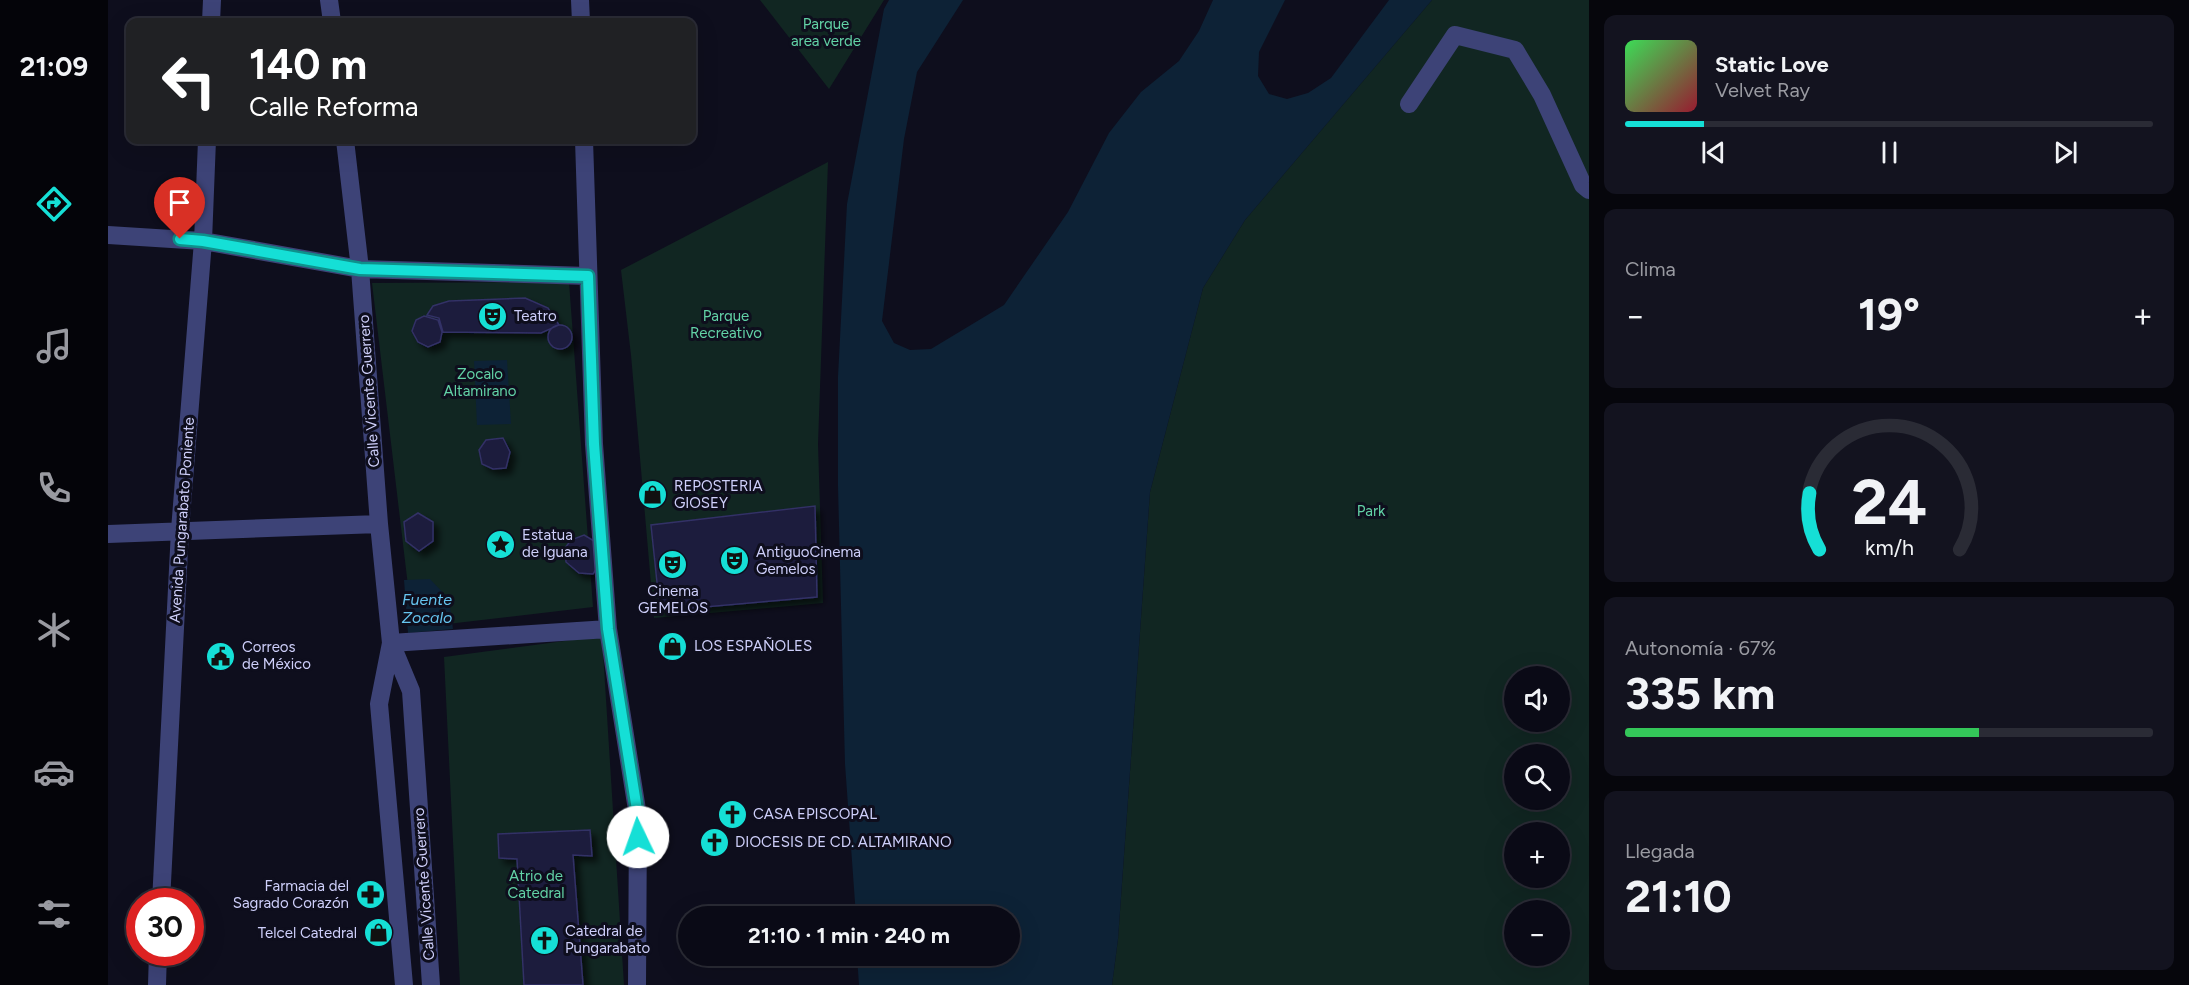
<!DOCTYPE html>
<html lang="es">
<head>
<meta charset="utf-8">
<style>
	:root { --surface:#0a0a16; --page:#13131f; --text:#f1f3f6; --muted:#999aa1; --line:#2a2b35; --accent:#15dfd6 }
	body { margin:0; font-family:Figtree,sans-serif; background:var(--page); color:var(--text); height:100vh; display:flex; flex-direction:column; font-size:22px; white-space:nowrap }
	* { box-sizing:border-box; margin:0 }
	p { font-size:20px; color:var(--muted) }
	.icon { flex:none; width:33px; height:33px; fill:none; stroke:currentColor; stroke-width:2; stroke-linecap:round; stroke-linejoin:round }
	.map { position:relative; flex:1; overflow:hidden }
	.details { display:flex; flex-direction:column; gap:15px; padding:15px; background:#06060c; width:600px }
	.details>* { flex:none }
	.banner { position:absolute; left:18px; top:18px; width:570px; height:126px; border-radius:12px; box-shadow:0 6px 24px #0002,0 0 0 2px var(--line); background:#202124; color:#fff; overflow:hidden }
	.controls { position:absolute; left:1396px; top:666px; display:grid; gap:12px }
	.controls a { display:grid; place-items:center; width:66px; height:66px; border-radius:50%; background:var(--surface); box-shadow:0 6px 24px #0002,0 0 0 2px var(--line); font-size:30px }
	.speed { position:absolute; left:18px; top:888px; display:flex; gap:12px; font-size:30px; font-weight:700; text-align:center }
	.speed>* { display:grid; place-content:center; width:78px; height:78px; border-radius:50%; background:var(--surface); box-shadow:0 6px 24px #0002,0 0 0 2px var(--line); line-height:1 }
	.speed .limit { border:9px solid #d22; background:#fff; color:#111 }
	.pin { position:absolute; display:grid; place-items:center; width:51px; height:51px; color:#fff; margin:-62px -26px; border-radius:50% 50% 50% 0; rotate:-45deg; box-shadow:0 0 6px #0007 }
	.pin .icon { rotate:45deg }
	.me { position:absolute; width:66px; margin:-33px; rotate:357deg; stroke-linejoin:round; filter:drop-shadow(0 0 4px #0008) }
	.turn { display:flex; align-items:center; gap:21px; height:126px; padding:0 24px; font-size:27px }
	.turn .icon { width:78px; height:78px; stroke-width:2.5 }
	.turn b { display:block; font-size:42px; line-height:51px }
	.big { font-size:45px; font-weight:700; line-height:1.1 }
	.details .widget { flex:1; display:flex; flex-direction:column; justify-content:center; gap:9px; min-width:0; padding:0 21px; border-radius:12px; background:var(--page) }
	.details .dial { align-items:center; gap:0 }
	.dial svg { height:156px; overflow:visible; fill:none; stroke:var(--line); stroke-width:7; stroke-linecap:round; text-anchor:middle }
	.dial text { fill:var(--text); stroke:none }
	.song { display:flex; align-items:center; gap:18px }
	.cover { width:72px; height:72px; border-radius:9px; background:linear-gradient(135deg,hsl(130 70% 55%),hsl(350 70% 35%)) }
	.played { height:6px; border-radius:3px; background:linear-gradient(90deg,var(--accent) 15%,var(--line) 15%) }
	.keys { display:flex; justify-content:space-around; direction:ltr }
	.heat { display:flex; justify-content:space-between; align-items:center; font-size:33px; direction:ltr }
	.charge { height:9px; border-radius:4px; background:linear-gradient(90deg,#34c759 67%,var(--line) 0) }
	.trip { position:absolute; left:570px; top:906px; width:342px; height:60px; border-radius:30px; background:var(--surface); box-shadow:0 6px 24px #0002,0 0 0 2px var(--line); font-weight:700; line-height:60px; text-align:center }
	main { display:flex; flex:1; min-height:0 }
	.tab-bar { display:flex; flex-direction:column; width:108px; justify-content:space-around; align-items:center; background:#040409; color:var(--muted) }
	.tab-bar .icon { width:42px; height:42px }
	.tab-bar .current { color:var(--accent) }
	.tab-bar b { font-size:27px; color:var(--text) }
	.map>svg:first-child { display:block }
	.green { fill:#112622; fill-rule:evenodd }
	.water { fill:#0d2236 }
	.building { fill:#1d1b3c; stroke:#323066; stroke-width:1.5; filter:url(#shadow) }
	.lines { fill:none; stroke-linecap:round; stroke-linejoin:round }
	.minor { stroke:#3d4377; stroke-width:18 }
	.route-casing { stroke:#0e918b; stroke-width:15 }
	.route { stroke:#15dfd6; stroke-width:10 }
	.labels { text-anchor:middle; stroke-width:6; stroke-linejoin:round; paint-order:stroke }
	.park-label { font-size:15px; fill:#62d2a6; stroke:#0e0e1d }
	.poi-label { font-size:15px; fill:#cecffa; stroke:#0e0e1d; text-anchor:start }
	.street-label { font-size:15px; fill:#cecffa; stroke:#0e0e1d }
	.water-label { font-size:16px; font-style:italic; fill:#66c5f0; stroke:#0e0e1d }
</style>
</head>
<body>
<main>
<nav class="tab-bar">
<b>21:09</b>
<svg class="icon current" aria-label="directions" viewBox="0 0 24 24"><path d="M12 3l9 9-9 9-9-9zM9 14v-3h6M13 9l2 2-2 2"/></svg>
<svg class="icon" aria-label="music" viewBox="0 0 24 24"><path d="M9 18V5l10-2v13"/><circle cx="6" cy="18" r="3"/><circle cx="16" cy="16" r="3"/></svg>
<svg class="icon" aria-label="phone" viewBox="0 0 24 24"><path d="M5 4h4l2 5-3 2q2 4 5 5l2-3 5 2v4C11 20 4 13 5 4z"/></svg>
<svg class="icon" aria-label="climate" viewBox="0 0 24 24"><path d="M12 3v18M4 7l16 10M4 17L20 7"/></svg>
<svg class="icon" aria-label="car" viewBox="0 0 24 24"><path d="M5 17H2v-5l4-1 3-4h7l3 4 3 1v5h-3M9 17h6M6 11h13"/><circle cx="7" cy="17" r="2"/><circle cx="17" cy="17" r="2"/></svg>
<svg class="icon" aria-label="filters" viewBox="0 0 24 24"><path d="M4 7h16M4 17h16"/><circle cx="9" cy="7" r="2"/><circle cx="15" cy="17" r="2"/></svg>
</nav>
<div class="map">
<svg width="1481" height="985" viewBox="0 0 1481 985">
	<defs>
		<filter id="shadow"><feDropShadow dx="5.5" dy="5.5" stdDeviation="3" flood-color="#0009"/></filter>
	</defs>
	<rect width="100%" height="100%" fill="#0e0e1d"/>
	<path class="green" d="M652,0H776L721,89Z
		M1324,0H1481V985H1004L1010,939L1042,492L1095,288L1137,220ZM1407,676H1452V722H1407ZM1407,754H1452V800H1407ZM1407,832H1452V878H1407ZM1407,910H1452V956H1407Z
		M720,162L710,444L715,603L546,618L523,355L513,270Z
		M461,282L485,607L305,628L264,283Z
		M494,636L516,985H352L336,657Z"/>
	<path class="water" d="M781,0H855L809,72L796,139L774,321L786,343L802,350L823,349L896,305L960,212L1001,133L1033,92L1071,61L1091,31L1105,0H1177L1151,52L1150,76L1161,94L1179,99L1200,93L1223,78L1281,0H1324L1137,220L1095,288L1042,492L1010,939L1004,985H751L749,956H902V916H748L737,764L730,486V377L739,204L776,9Z
		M399,360L403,424L369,425L366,361Z
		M322,579L341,599L345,629L300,633L296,580Z"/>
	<path class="building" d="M417,298L440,308L451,325L433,333L335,332L331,318L319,315L325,306L341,301Z
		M316,316L330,320L334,332L332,342L320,347L310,342L304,331L308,320Z
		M440 337a12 12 0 1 1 24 0a12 12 0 1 1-24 0Z
		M395,438L402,452L398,468L385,469L374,464L371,450L378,440Z
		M707,506L709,597L552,611L543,525Z
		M310,513L325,522V541L311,551L298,541L296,522Z
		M476,535L491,544L494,560L485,574L471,573L458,562L457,548L463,540Z
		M482,830L484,856L465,855L475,985H416L409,859L391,858L390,834Z"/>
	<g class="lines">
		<path class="minor" d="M221,0L224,22
			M472,0L473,22
			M103,22L104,0
			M1301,104L1347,35L1407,50L1434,95L1475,185L1481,190
			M237,140L252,269L271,524L283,643L303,691L323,985
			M476,140L486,444L500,629L530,816L529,985
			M0,235L95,241L252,269L480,276
			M0,534L271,524
			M283,643L271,704L296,985
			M283,643L500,629
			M53,902L72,530L95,241L99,140
			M49,985L50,952"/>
	</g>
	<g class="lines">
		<defs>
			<path id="route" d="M72,239L95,241L252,269L480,276L486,444L500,629L530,816V837"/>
		</defs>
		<use href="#route" class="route-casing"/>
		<use href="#route" class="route"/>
	</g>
	<defs>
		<symbol id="theatre-disc" viewBox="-11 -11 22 22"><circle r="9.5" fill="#15dfd6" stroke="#0e0e1d"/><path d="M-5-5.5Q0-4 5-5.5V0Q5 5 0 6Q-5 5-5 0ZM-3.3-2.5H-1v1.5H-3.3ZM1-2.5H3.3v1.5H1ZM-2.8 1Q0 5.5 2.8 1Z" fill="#111"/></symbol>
		<symbol id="shop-disc" viewBox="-11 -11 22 22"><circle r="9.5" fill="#15dfd6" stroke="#0e0e1d"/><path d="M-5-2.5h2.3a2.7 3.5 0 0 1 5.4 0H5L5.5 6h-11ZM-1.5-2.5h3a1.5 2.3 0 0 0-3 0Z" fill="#111"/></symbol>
		<symbol id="sight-disc" viewBox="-11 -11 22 22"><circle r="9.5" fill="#15dfd6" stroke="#0e0e1d"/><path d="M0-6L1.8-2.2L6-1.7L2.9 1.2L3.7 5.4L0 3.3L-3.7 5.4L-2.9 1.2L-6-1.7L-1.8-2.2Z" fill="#111"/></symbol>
		<symbol id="civic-disc" viewBox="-11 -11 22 22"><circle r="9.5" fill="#15dfd6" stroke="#0e0e1d"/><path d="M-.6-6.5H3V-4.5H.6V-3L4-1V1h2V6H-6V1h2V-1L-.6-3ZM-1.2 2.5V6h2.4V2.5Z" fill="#111"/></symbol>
		<symbol id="church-disc" viewBox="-11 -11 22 22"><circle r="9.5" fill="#15dfd6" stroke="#0e0e1d"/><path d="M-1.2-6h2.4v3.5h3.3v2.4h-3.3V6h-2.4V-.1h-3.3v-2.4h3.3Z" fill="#111"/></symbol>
		<symbol id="pharmacy-disc" viewBox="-11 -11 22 22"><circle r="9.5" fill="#15dfd6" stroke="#0e0e1d"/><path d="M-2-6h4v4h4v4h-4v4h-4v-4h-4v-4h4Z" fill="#111"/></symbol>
	</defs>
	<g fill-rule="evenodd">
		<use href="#theatre-disc" x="368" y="300" width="33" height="33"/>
		<use href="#shop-disc" x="528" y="478" width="33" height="33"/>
		<use href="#sight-disc" x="376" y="528" width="33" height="33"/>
		<use href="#theatre-disc" x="610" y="544" width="33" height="33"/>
		<use href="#theatre-disc" x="548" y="548" width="33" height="33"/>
		<use href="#shop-disc" x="548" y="630" width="33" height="33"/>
		<use href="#civic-disc" x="96" y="640" width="33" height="33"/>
		<use href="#church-disc" x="608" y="798" width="33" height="33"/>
		<use href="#church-disc" x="590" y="826" width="33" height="33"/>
		<use href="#pharmacy-disc" x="246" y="878" width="33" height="33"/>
		<use href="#shop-disc" x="254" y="916" width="33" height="33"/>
		<use href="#church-disc" x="420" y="924" width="33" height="33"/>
	</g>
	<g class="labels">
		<g class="park-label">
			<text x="718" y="29">Parque<tspan x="718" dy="17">area verde</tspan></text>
			<text x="618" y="321">Parque<tspan x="618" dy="17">Recreativo</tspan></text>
			<text x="372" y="379">Zocalo<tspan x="372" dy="17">Altamirano</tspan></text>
			<text x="1263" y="516">Park</text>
			<text x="428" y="881">Atrio de<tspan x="428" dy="17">Catedral</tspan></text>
		</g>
		<g class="poi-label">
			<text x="406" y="321">Teatro</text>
			<text x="566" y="491">REPOSTERIA<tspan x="566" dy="17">GIOSEY</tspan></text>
			<text x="414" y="540">Estatua<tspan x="414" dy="17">de Iguana</tspan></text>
			<text x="648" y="557">AntiguoCinema<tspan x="648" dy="17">Gemelos</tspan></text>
			<text x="565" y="596" text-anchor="middle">Cinema<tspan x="565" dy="17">GEMELOS</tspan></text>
			<text x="586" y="651">LOS ESPAÑOLES</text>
			<text x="134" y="652">Correos<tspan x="134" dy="17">de México</tspan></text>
			<text x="645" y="819">CASA EPISCOPAL</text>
			<text x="627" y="847">DIOCESIS DE CD. ALTAMIRANO</text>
			<text x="241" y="891" text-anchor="end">Farmacia del<tspan x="241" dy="17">Sagrado Corazón</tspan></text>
			<text x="457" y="936">Catedral de<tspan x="457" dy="17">Pungarabato</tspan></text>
			<text x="249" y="938" text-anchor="end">Telcel Catedral</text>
		</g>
		<g class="street-label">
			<text transform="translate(261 391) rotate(-94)" y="5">Calle Vicente Guerrero</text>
			<text transform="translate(74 520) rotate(-86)" y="5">Avenida Pungarabato Poniente</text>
			<text transform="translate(316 884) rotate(-94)" y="5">Calle Vicente Guerrero</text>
		</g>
		<g class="water-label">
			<text x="319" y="605">Fuente<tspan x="319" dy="18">Zocalo</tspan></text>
		</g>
	</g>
</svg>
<div class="controls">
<a><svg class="icon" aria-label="sound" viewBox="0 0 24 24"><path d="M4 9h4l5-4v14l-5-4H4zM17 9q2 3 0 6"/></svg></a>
<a><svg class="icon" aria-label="search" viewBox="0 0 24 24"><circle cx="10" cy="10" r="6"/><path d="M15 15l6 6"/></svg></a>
<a>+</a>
<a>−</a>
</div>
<div class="speed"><div class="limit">30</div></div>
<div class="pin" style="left:72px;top:239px;background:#d93025"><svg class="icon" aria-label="arrive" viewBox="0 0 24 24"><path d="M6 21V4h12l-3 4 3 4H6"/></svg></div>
<svg class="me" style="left:530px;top:837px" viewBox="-20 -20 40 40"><circle r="19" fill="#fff"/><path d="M0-13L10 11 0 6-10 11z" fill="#15dfd6"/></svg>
<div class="trip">21:10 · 1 min · 240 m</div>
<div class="banner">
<div class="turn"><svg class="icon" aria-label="left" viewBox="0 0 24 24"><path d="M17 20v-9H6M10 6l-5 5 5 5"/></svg><div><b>140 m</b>Calle Reforma</div></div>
</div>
</div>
<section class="details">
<div class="widget">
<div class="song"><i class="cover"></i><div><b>Static Love</b><p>Velvet Ray</p></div></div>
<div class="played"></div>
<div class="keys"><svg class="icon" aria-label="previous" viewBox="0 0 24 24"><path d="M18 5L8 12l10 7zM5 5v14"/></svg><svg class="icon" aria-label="pause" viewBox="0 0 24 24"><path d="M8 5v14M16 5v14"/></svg><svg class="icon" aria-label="next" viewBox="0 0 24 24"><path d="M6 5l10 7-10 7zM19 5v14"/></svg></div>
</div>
<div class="widget"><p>Clima</p>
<div class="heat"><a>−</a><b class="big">19°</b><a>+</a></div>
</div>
<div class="widget dial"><svg viewBox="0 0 100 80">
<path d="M14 69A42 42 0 1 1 86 69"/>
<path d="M14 69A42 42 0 0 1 9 40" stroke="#15dfd6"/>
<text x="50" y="56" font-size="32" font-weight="700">24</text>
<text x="50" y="72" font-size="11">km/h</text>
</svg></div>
<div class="widget"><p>Autonomía · 67%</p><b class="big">335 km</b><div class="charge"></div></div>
<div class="widget"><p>Llegada</p><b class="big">21:10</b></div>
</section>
</main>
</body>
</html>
